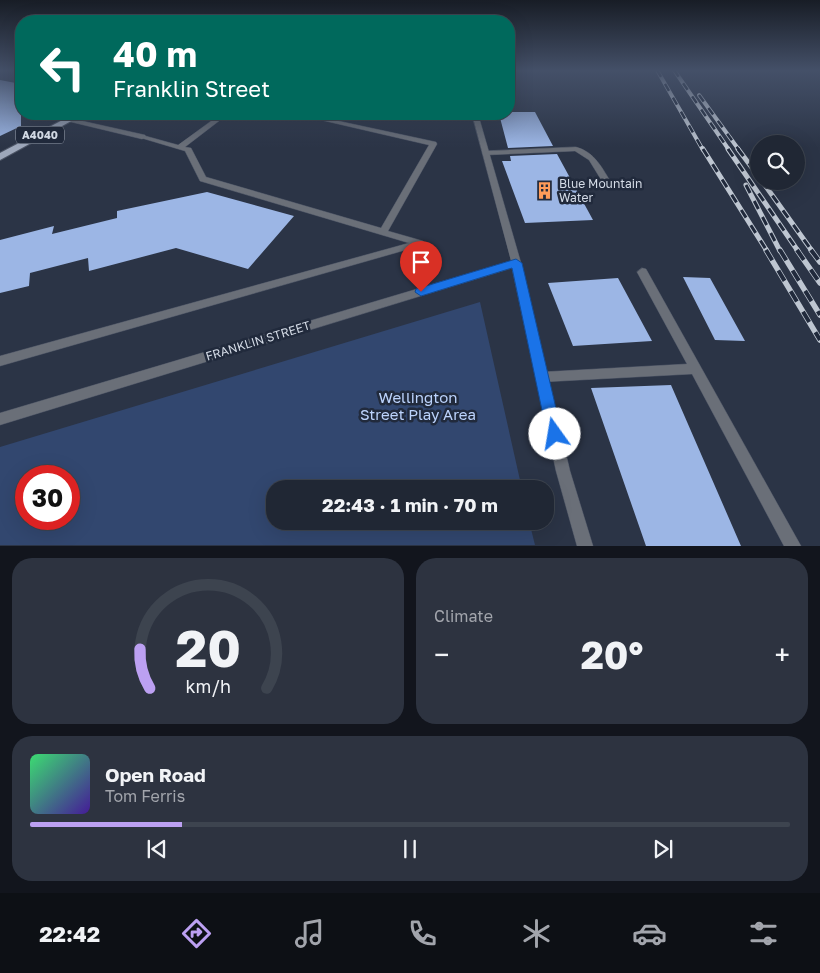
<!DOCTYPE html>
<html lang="en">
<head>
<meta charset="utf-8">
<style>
	:root { --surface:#202734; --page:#2d3340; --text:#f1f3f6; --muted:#a2a5ac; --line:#3d444f; --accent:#bca0f2 }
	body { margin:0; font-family:"Golos Text",sans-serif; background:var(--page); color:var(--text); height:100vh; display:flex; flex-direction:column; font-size:19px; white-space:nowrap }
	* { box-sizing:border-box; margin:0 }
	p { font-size:16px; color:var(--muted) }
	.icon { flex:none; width:28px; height:28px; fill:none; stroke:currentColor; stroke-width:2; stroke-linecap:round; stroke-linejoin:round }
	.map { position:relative; height:546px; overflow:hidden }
	.side { display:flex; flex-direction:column; gap:12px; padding:12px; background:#12151d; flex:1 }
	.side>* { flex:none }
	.top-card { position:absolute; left:15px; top:15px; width:500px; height:105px; border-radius:20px; box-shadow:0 5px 20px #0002,0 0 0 1px var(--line); background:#00695c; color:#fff; overflow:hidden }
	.tools { position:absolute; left:750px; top:135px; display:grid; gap:10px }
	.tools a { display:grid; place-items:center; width:55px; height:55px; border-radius:50%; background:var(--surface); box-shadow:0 5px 20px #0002,0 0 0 1px var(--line); font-size:25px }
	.speed { position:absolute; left:15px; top:465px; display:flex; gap:10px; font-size:25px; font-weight:700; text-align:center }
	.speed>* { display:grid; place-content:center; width:65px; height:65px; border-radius:50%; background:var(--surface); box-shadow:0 5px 20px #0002,0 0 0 1px var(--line); line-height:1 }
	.speed .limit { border:8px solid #d22; background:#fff; color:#111 }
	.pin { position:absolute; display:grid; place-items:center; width:42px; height:42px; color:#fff; margin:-51px -21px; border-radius:50% 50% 50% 0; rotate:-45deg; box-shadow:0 0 5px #0007 }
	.pin .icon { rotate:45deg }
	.me { position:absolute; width:55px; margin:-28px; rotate:347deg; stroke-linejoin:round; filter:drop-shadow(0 0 4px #0008) }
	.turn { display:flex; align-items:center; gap:18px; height:105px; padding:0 15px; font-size:22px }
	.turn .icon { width:65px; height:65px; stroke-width:2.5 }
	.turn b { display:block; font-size:35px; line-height:42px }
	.big { font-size:38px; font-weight:700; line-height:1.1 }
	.side .tile { flex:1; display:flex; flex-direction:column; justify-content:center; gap:8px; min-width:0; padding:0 18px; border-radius:20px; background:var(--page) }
	.side .dial { align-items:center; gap:0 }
	.dial svg { height:130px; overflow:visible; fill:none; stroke:var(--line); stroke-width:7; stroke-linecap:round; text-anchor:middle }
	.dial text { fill:var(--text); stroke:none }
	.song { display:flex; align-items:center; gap:15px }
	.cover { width:60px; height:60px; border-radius:8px; background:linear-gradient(135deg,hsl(140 70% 55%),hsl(260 70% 35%)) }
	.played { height:5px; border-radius:2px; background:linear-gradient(90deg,var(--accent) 20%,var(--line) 20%) }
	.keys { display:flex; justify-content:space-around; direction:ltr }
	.heat { display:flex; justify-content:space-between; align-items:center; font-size:28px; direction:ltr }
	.side .tiles { flex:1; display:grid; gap:12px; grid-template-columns:1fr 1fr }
	.tile:last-child { grid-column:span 2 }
	.trip { position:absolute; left:266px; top:480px; width:288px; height:50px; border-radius:20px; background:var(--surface); box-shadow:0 5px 20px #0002,0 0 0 1px var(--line); font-weight:700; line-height:50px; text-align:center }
	.tab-bar { display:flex; height:80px; justify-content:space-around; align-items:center; background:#0d1015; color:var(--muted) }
	.tab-bar .icon { width:35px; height:35px }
	.tab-bar .current { color:var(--accent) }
	.tab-bar b { font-size:22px; color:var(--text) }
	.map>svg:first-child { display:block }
	.green { fill:#32476f; fill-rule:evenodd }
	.building { fill:#9cb6e5 }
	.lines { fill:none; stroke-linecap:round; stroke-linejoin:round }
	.service-casing { stroke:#4a5263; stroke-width:1 }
	.minor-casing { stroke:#4a5263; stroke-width:1 }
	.primary-casing { stroke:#4a5263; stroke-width:2 }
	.service { fill:#6a6f78; fill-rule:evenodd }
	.minor { fill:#6a6f78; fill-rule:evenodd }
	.primary { fill:#9ea8bb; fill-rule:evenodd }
	.rail-far2-casing { stroke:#bec6d1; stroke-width:4 }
	.rail-far1-casing { stroke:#bec6d1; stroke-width:5 }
	.rail-casing { stroke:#bec6d1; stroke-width:5.5 }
	.rail-far2 { stroke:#212a3c; stroke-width:2.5; stroke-dasharray:8; stroke-linecap:butt }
	.rail-far1 { stroke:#212a3c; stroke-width:3; stroke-dasharray:9; stroke-linecap:butt }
	.rail { stroke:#212a3c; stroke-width:4; stroke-dasharray:12; stroke-linecap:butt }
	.route { fill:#1a73e8; stroke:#114b97 }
	.labels { text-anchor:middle; stroke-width:5; stroke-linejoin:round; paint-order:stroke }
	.shield { fill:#212a3c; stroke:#9fa7b4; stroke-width:1 }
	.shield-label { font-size:11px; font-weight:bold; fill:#d5dce7 }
	.poi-label { font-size:12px; fill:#d5dce7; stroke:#212a3c; text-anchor:start }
	.street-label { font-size:12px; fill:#d5dce7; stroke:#212a3c }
	.near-park-label { font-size:15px; fill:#bcd3fc; stroke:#212a3c }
</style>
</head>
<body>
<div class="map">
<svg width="820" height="546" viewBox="0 0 820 546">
	<rect width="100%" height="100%" fill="#2b3446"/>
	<path class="green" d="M480,302L522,489H275V521H529L535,545H0V447ZM26,476H69V519H26Z"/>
	<path class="building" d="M0,80L21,84V126L0,136Z
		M509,112H535L553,146L508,148L499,114H509Z
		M557,154L593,220L525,223L502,161H511L510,156Z
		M207,192L294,216L248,269L176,248L89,271L88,258L30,273L29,286L0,293V240L54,226L52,234L117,218V211Z
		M683,277L710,278L745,341L715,340Z
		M618,278L652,341L573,346L548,283Z
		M671,385L741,546H646L591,388Z"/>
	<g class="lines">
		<defs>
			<path id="service" d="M221,114H228L185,147L191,148L206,177L381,228L429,145L295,114H306L436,142L437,144L388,231L423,241L425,243L423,245L0,366V356L409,243L200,181L185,151L138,137L142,135L178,145Z
				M576,147C595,152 602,168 612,184L611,186H605L589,160L575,151L486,155L482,153L486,151Z
				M642,268L646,269L801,546H784L692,374L542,382L538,381L536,377L538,373L542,372L687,364L637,272Z"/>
			<path id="minor" d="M472,114H478L521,263L570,471L593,546H577L556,471L512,268L0,425V413L511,261Z
				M69,118L145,135L146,137L142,139L67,121V119Z"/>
			<path id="primary" d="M74,114H84L0,160V153Z"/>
		</defs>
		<use href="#service" class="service-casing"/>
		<use href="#minor" class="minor-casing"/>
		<use href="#primary" class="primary-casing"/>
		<use href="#service" class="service"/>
		<use href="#minor" class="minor"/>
		<use href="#primary" class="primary"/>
		<defs>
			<path id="rail-far2" d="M657,70L703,150
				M674,70L729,150
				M699,95L739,150"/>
			<path id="rail-far1" d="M703,149L767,251
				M728,149L798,251
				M738,149L759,177
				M762,181L812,251
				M746,185L780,251"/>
			<path id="rail" d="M766,250L820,340
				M780,250L820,315
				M797,250L820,283
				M811,250L820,262"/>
		</defs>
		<use href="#rail-far2" class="rail-far2-casing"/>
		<use href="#rail-far1" class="rail-far1-casing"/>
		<use href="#rail" class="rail-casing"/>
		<use href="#rail-far2" class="rail-far2"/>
		<use href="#rail-far1" class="rail-far1"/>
		<use href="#rail" class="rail"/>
	</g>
	<linearGradient id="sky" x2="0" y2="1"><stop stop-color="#181d26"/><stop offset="0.48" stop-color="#445068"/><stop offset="1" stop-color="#445068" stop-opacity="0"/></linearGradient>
	<rect width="820" height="147" fill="url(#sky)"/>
	<path class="route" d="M516,259L522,263L562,434L560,439L555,441L549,439L547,434L512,268L421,296L415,292L416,289Z"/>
	<defs>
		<symbol id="building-bare" viewBox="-9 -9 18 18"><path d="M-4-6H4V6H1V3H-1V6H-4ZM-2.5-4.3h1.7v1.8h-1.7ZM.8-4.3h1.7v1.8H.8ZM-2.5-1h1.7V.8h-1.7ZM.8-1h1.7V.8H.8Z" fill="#fe9b59" stroke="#212a3c" stroke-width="2.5" paint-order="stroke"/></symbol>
	</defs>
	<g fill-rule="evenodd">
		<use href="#building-bare" x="532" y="178" width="25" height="25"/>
	</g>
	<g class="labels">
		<rect class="shield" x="16" y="126.5" width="48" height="17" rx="4"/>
		<g class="shield-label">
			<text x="40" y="139">A4040</text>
		</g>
		<g class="poi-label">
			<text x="559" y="188">Blue Mountain<tspan x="559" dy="14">Water</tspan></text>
		</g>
		<g class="street-label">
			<text transform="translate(258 341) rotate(-17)" y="4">FRANKLIN STREET</text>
		</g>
		<g class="near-park-label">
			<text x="418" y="403">Wellington<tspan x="418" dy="17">Street Play Area</tspan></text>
		</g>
	</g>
</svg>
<div class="tools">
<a><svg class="icon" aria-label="search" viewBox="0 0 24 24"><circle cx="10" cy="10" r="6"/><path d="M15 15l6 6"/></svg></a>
</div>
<div class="speed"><div class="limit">30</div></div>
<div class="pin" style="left:421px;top:292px;background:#d93025"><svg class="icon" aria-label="arrive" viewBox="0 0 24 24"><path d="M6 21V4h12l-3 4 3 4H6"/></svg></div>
<svg class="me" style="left:555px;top:434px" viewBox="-20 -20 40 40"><circle r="19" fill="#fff"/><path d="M0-13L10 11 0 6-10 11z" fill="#1a73e8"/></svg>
<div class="trip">22:43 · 1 min · 70 m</div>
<div class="top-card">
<div class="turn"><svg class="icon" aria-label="left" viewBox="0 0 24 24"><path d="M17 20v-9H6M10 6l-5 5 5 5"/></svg><div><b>40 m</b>Franklin Street</div></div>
</div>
</div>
<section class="side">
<div class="tiles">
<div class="tile dial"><svg viewBox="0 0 100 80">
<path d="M14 69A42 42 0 1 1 86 69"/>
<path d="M14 69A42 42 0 0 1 8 45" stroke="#bca0f2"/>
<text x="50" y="56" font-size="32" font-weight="700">20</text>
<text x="50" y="72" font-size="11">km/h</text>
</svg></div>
<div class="tile"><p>Climate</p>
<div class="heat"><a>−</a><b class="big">20°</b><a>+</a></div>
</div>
<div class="tile">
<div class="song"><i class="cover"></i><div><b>Open Road</b><p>Tom Ferris</p></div></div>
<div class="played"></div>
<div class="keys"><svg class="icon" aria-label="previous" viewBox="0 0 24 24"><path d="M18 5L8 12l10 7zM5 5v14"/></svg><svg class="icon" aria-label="pause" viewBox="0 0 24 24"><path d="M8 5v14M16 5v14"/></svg><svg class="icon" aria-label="next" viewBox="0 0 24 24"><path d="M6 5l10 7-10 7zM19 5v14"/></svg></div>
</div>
</div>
</section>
<nav class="tab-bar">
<b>22:42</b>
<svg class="icon current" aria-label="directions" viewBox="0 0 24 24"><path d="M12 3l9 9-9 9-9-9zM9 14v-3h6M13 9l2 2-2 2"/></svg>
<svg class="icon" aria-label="music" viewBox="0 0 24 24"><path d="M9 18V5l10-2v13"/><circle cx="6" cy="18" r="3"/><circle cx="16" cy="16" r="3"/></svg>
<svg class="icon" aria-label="phone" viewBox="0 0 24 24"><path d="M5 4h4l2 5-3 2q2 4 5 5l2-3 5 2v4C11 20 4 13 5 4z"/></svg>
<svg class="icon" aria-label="climate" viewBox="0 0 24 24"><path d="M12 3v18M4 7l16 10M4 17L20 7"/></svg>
<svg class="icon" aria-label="car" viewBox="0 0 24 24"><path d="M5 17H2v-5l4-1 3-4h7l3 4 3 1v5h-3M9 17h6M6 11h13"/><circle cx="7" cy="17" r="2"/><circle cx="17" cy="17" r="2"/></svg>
<svg class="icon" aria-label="filters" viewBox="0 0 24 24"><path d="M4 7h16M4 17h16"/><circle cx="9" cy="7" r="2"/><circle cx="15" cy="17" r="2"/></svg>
</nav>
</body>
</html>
